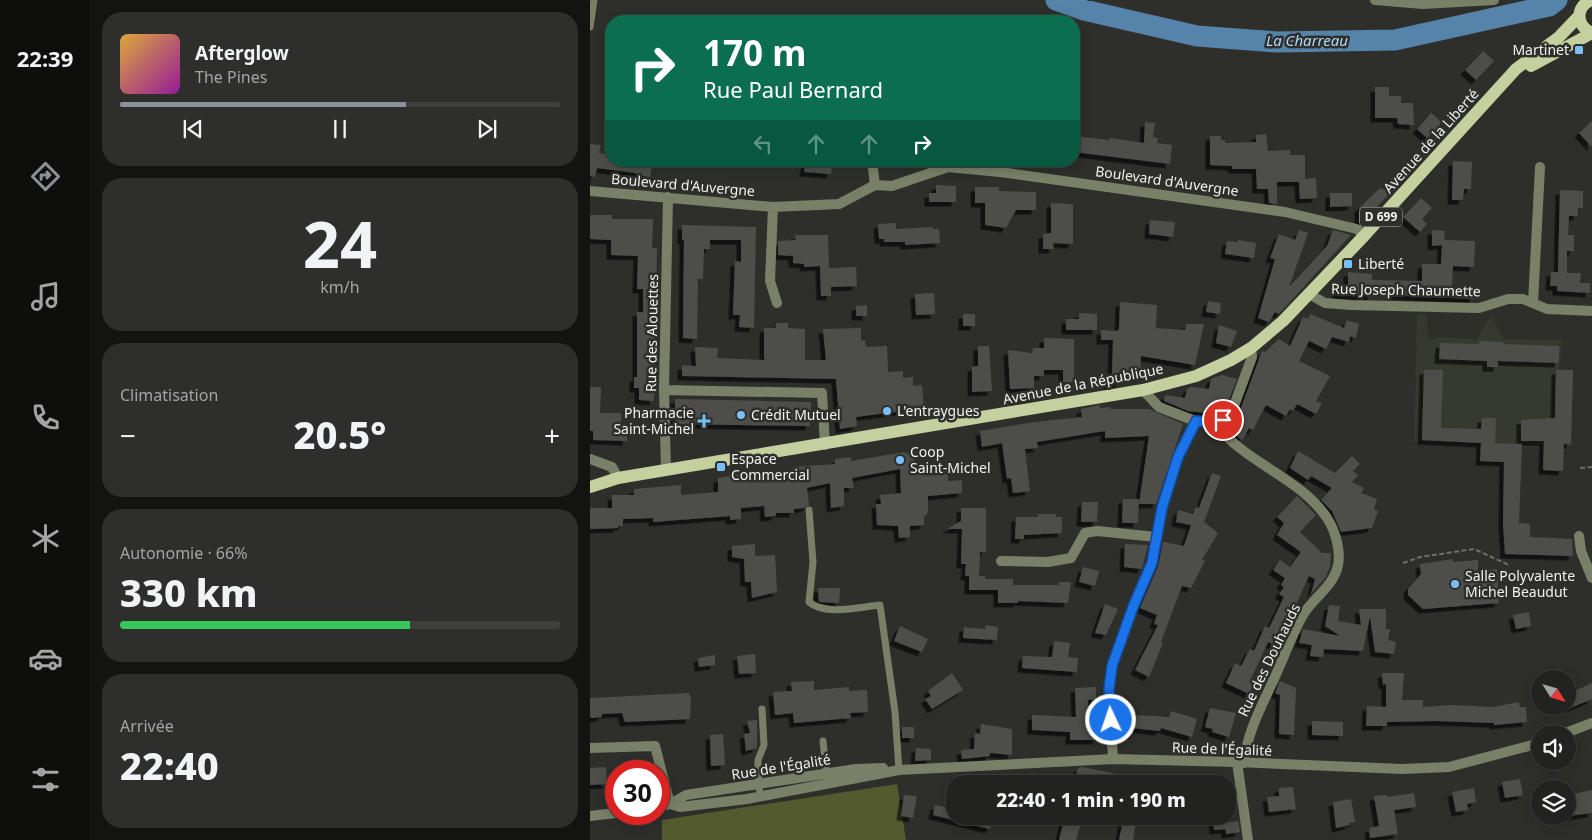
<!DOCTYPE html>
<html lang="fr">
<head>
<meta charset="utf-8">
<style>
	:root { --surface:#222320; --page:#2e2f2d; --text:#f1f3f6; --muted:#a2a4a5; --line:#3f403e; --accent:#8c9099 }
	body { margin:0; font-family:"Noto Sans",sans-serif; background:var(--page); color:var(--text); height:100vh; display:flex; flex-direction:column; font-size:19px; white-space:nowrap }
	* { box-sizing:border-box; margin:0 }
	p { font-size:16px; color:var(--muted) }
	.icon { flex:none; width:28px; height:28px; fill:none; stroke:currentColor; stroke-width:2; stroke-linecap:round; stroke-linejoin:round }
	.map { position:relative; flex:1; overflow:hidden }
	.side { display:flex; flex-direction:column; gap:12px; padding:12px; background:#131312; width:500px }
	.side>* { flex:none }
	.hud { position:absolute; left:15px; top:15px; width:475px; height:152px; border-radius:20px; box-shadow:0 2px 12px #0003,0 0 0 1px var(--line); background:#0b6e4f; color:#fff; overflow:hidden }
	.needle { width:32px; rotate:127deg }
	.tools { position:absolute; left:941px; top:670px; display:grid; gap:10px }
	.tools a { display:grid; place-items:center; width:45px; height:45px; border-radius:50%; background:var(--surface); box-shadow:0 2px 12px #0003,0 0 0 1px var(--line); font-size:25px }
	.speed { position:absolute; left:15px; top:760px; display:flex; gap:10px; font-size:25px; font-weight:700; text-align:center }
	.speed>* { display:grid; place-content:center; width:65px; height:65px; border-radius:50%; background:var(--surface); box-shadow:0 2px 12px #0003,0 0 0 1px var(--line); line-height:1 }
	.speed .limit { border:8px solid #d22; background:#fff; color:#111 }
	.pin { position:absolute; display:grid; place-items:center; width:42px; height:42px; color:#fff; margin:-21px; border:2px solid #fff; border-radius:50%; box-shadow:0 1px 5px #0007 }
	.me { position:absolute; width:55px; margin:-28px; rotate:357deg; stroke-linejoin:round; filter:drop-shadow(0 0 4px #0008) }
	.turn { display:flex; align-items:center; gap:18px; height:105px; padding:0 15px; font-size:22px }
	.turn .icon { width:65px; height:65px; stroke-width:2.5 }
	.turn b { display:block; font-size:35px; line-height:42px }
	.lanes { display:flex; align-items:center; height:48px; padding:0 15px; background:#0003; justify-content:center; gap:25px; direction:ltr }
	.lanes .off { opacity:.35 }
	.big { font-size:38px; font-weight:800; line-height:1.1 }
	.side .widget { flex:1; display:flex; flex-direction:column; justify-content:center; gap:8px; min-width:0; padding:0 18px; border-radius:20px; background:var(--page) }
	.side .dial { align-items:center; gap:0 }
	.dial b { font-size:65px; line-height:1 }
	.song { display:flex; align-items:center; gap:15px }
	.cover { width:60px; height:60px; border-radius:8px; background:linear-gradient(135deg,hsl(40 70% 55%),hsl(300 70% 35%)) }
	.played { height:5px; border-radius:2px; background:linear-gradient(90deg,var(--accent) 65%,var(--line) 65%) }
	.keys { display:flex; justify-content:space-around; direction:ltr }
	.heat { display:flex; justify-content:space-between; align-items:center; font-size:28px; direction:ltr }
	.charge { height:8px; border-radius:4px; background:linear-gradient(90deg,#34c759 66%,var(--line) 0) }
	.trip { position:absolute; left:356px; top:775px; width:290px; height:50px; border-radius:20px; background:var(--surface); box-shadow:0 2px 12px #0003,0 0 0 1px var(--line); font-weight:800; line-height:50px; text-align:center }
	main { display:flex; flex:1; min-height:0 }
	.tabs { display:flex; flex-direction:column; width:90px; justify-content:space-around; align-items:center; background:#0e0e0d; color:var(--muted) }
	.tabs .icon { width:35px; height:35px }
	.tabs .current { color:var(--accent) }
	.tabs b { font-size:22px; color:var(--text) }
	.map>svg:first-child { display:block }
	.built { fill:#36392e }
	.green { fill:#535a2e }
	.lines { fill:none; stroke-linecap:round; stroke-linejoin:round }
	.river { stroke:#5683aa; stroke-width:21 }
	.building { fill:#4d4e4a; filter:url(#shadow) }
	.path { stroke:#6f706c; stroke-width:2; stroke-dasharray:5 2.5; stroke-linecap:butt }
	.service { stroke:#7a7f68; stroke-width:7 }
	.minor { stroke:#7a7f68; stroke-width:10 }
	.tertiary { stroke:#7a7f68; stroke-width:10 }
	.primary { stroke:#c6d09f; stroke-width:12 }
	.route-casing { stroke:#114b97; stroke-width:12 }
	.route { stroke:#1a73e8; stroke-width:9 }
	.poi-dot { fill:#7abff8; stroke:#2e2f2a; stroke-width:2 }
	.labels { text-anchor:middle; stroke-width:5; stroke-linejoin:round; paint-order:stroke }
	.shield { fill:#2e2f2a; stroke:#b6b7b3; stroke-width:1 }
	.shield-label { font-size:12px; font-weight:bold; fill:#f1f1ee }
	.poi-label { font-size:14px; fill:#f1f1ee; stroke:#2e2f2a; text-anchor:start }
	.street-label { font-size:14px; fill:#f1f1ee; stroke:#2e2f2a }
	.water-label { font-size:15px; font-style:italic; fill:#b1d9fc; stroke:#2e2f2a }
</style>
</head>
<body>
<main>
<nav class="tabs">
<b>22:39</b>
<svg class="icon current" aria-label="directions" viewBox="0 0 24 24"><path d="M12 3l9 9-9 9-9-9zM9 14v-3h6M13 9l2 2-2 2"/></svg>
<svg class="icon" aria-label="music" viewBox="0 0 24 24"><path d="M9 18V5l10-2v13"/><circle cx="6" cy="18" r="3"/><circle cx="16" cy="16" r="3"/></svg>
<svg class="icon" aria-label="phone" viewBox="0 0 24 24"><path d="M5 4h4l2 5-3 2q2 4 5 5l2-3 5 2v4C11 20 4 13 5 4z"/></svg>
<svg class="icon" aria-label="climate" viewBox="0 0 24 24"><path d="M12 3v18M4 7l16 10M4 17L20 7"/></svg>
<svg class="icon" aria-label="car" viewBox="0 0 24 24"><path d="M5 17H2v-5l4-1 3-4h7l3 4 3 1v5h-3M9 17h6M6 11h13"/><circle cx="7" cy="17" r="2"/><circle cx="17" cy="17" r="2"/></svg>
<svg class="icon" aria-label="filters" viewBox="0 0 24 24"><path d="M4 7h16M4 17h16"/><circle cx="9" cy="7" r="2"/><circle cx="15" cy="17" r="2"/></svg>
</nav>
<section class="side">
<div class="widget">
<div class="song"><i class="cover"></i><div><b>Afterglow</b><p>The Pines</p></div></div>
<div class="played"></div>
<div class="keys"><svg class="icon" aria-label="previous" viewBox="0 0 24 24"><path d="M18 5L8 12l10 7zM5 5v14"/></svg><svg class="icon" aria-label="pause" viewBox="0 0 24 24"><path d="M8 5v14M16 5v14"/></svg><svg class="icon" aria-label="next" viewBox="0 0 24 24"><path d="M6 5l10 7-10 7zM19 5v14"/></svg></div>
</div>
<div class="widget dial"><b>24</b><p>km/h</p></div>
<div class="widget"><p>Climatisation</p>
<div class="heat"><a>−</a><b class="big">20.5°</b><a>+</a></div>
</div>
<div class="widget"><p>Autonomie · 66%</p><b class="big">330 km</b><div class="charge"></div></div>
<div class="widget"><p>Arrivée</p><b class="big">22:40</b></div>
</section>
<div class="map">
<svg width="1002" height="840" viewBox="0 0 1002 840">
	<defs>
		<filter id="shadow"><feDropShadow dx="-4.5" dy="4.5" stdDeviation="0" flood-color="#0009"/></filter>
	</defs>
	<rect width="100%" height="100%" fill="#2e2f2a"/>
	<path class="built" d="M827,314L837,315V332L841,340L849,337L887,339L899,318L902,317L913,339L972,340L969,369L983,371L981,446L896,442H824Z"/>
	<path class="green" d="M307,784L316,840H72V820Z"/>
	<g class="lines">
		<path class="river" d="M466,0L494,10L607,36L687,42L805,40L959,6L967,0"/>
	</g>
	<path class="building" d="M893,51L904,61L886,80L875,70Z
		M785,87H799V96H811V103H823L824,125L808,124L807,118H785Z
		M841,113L852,122L837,138L827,129Z
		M1002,121V147L989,133Z
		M555,122L565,123L563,137L568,138L567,143L582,145L580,164L484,152V136L519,140L520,138L554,143Z
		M676,134L678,151L700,150V155H715V179L726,178L727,198L710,199L709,182H687V204L679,203L678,189H667L666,169H642V166L620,165V136H631V140H635V143L666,142V135Z
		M0,144L11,145L9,153L21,154V161H63L60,177L46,175V173L7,168L5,177L0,176Z
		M216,161H243L241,174L214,172Z
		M863,161L882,162L881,189H874L873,200H862Z
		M346,185L366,186V202H339V193H346Z
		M385,187H409V191L446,192V210H426L416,228L395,225V203H385Z
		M790,188L801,192L771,224L769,223V208Z
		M970,190L993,191V208H988V216H979L978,235H984V251H977V273H991L990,283H1000V293L967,291V286H960L961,272H968Z
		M740,193H762V206L740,207Z
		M831,198L842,208L832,219L837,224L830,232L813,217Z
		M461,203L483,204V244L463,243L464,249H453V234L461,233Z
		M0,215H22V219H63L62,248H67L64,401L49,400V388H44V377H47V312H53V289H47L48,256L21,255V240L0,239Z
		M560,220L585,222L583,237L559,234Z
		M306,223V229L343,227V229H349L350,243L315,245V242H294V239H289L288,224Z
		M92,225L166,227L164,328L149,327L150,315H143L145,261L151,262V240H120V249H114L113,279H108L107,339L93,338L94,240H92Z
		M709,230L718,233L699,287L737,246L743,230L761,235L689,314L685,312L679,322L668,318L685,259L680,258L689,234L705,240Z
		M842,230L855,231L854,240L885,241L884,267L863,266L862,287L884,289V299L804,295L803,290L782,289V296L748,295L745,289L748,284H758V272L782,274V280L832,281V264H851L852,245L842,246Z
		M205,235H238L239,268L266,267L267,286L241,287V296H231L230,266L214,267V264L203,263V256L188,255V241L206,240Z
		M648,240L666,243L664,258L635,254L637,241L648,242Z
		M344,293L345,314L326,315L325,294Z
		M618,301L631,303L630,314L616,312Z
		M530,302L567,305L566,328L595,330L596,324H614L605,365L551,356L550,377L531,376L530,383L518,385L516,375L522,374L523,340H511V330L527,331L529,329Z
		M277,305V316H266V306Z
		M489,313L507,314V330H476V319H489Z
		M373,314H385V326H373Z
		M720,314L754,328L757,320L769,324L766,338L760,336L759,342L742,337L736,349L719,341L709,361L740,376L726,401L732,404L726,414L707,404L703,411L700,409L696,416L676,405L663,430L659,428L652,440L642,432L672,351L675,352L689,339L700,346L713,317L718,319Z
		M186,323H198V328L215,329V360H236L233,329L271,328V341L275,340L276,347L297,346L298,372L313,371V378L323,377V386L332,385L334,408L266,417L267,426L250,429L246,379L92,376V365L106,366L105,347L128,348L127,358L174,360V328H186Z
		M629,325L647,331L641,347L626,343Z
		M454,338L484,339V382H473V370H454V376H444V388L420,389L418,350L442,353L443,348H454Z
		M889,341L914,342L913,344L969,346V363L908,361V367H897V361L849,359L850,343L889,344Z
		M388,346H399L402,391L382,392V367L388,366Z
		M834,370H853L851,428L891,429L892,418H906L905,443L932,444L929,523L940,524V537L982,539L983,556L915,554L913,523L914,462L890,461L891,443L832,440Z
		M966,370H983L981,444H974L973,471L953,470L954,441H931V420L965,418Z
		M632,375L647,379L635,409L626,414L598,411L574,401L575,395L595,398L597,389L601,387L619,389L621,379Z
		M0,387H11L10,413H31V431H37V441L3,440V431H0Z
		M85,399L221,402L220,426L85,424Z
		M510,405V408L520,407V409H559L593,424L566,504H549L559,436L515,438V431L447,442L448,448L435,449L440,491L423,493L421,478L417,479L412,443L392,447L390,431L445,422L492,417L491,409Z
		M708,451L745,473L762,456L770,464L763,471L768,475L762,482L774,488L771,493L787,499L784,509L788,511L782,528L751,532L742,511L731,500L742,488L721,476L718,480L700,468Z
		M315,452L316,454H323L325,474H358V481L372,480V493L338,496V510L337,515L334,516V525L320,526V537L309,538L308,526L287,525L286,504H291L290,495L311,493L310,469L262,478L264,488H254V506L241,508L240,483L217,488L219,505L214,508L204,509V513H186V516L175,517L174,506L151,508V519L140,520V516L63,522V518L33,519V526H28V528L0,529V508H22V495H44V489L91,485V495L128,492V478L163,472V474L203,473V467L245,464V459L261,457V461Z
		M622,473L631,476L614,522L628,533L612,560L615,561L601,588L592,586L571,642L573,643L559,677L545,670L568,625L564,624L567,615L550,608L568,566L573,542L594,546L601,525L586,522L588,510L603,514L606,507L609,508Z
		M707,496L726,515L710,532L732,553H741L740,567L735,578L721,594L725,579L719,576L687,646L678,642L661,679L665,681L659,694L636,683L645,663L651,666L660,649L664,651L675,626L679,628L694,597L689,594L694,587L691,585L695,578L683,570L690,560L700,567L711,552L687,535L694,523L687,517Z
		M533,499H549L548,523H532Z
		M492,502H508L507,522H491Z
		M371,508H396V552H390L389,576H395V579H423V585H469V582H481L478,603L428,601V603H408V590H379V576H375L376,564H371L372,529H357L371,521Z
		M448,514H466V517H472V533L434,535V539H425L426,517H448Z
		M165,544V556L185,555L187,592L162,598L161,582H155L154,559L142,557V546Z
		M535,544L558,545L552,569L534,567Z
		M863,559V562L888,560V571L907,569L909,603L833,609L818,595V589L831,574L830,564Z
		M493,567L509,571L505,586L489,582Z
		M228,588H250L249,603L229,602Z
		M515,604L528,609L516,635L505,633Z
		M739,605L750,606L748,621L771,625L769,609H796V629H800L798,640L806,642L804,654L785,652L780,616L773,651L734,649L733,657L720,656L722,645L709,643L713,629L750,636L735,626Z
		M939,612L941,626L926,629L923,615Z
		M396,625L408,627L407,640L373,638L374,627L395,629Z
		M310,626L338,639L332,652L304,641Z
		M464,641L480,643L478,657L488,658L487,672L432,668L433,656L462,657Z
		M165,654L166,673L149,674L147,656Z
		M125,655V665L109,667L108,658Z
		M362,673L373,690L342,709L335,699L341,696L338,691Z
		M792,673H814L812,700H833V707L861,705L903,707L929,702L930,707H936L937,722L904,725V723L846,721L797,722V726H776L777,706L796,707V684L793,685Z
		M224,681V690L259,687V691L277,690L278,712L260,713L261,718L204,723L203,713L185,715L183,692L202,691L201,682Z
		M690,681L706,688L704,735L689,734L690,695L685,693Z
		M1002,683V699L978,709V694Z
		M506,687V700H498L499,725H502V730H507V740H480V732L442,730V715L486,717L485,688Z
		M99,693L101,699L100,719L35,722L32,713L12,714V717L1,718L0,715V698Z
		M620,708L646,713L639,737L622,732L623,729L615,727Z
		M581,711L607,719L602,737L571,728L570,731L541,728V718H546V715L579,717Z
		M165,720H167V748L156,751L154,734L160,733L157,721Z
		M722,721L753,722V736L722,735Z
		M391,724L422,729V755L400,753V756L372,759L371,750L384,749L385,733L390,734Z
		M312,727H324V738H312Z
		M133,734L135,765L121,766L120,735Z
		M326,748L341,749V760L325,761Z
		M16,767L17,784L0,785V768Z
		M492,767L552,779V784H484L488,768Z
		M930,779L933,795L915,798L912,782Z
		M703,787L706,809L679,812L677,797L689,796V788Z
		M884,788L886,802L877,804L878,810L866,812L862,792Z
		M1002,790V813L978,816V795Z
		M824,793L826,807L804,810L808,834L780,838L779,828L789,826L784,796L797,795V797Z
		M314,795L327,796L323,818L311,816Z
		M761,799L765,822L759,823L760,825L746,828L743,802Z
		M345,805L365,809V816H392L403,819L400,829L343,815Z
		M475,816H493L486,840H469Z
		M534,816H547L543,840H529Z
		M623,816H634L636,829L624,830Z
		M648,821L650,832L636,834L635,823Z"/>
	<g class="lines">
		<path class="path" d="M990,468L1002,467
			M813,563L830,557L884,549L919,565"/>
		<path class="service" d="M0,27L4,0
			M410,172L411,161
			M219,510L223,562L219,602C235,616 270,607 290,605L305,712L309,770
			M233,741L237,778
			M170,796L168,771V760L174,745L172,709"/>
		<path class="minor" d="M785,0L833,4L904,0
			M282,161L285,185
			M0,191L183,207L249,204L285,185L302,186L358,167L410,172L695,212L767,229L774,236
			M183,207L180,281L187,303
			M719,294L735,303L761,305L889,308L918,299H933L957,309L1002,311
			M943,303L950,167
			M74,390L232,393L235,445
			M553,390L569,407L605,421
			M625,423C654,463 710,477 737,518C746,531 752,555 747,569C742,587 722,599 713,615C703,632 696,652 688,670C675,700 657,730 654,763
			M0,459L22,467L28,478
			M76,470L74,390L78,197
			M989,536L991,551L1002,578
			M411,561L458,562L481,558L495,533L507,531L566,537
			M0,748L65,746L80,804
			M523,759L519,689L522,666L543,607L562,563L572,508L588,457L605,421L625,423L641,414L662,357L661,348
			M647,762L658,840"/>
		<path class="tertiary" d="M973,734L1002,723
			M80,804L90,807L157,799L309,770L523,759L647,762L812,769L859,767L950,743
			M69,806L80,804L96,795L266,769L293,768
			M0,816L26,813"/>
		<path class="primary" d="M1001,0C985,7 986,26 1002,33
			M941,66L1002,33
			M0,487L28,478L553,390L606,376L641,360L661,348L693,321L774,236L926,69L969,37L989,16"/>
	</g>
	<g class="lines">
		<defs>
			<path id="route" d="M521,720L519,689L522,666L543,607L562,563L572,508L588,457L606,421L625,423L633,420"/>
		</defs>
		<use href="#route" class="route-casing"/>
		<use href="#route" class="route"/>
	</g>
	<g class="poi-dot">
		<rect x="984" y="45" width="10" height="10" rx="2.5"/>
		<rect x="753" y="259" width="10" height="10" rx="2.5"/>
		<circle cx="297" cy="411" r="5"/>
		<circle cx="151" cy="415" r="5"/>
		<path d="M111.5 413.5h5v5h5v5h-5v5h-5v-5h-5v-5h5z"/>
		<circle cx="310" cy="460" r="5"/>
		<rect x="126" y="462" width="10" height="10" rx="2.5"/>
		<circle cx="865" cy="584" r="5"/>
	</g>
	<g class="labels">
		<rect class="shield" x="770" y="207.5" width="42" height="19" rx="4"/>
		<g class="shield-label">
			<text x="791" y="221">D 699</text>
		</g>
		<g class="poi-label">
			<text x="979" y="55" text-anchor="end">Martinet</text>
			<text x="768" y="269">Liberté</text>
			<text x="307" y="416">L'entraygues</text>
			<text x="104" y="418" text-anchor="end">Pharmacie<tspan x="104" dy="16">Saint-Michel</tspan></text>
			<text x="161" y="420">Crédit Mutuel</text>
			<text x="320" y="457">Coop<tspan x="320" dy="16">Saint-Michel</tspan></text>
			<text x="141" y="464">Espace<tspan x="141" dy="16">Commercial</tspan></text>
			<text x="875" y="581">Salle Polyvalente<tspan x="875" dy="16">Michel Beaudut</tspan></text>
		</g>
		<g class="street-label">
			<text transform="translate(841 141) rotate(-48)" y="5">Avenue de la Liberté</text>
			<text transform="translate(577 181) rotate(8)" y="5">Boulevard d'Auvergne</text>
			<text transform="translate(93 185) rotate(5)" y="5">Boulevard d'Auvergne</text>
			<text transform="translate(816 290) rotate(1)" y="5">Rue Joseph Chaumette</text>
			<text transform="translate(62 333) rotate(-89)" y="5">Rue des Alouettes</text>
			<text transform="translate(493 384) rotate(-11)" y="5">Avenue de la République</text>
			<text transform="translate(679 660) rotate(-64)" y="5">Rue des Douhauds</text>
			<text transform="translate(632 749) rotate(2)" y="5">Rue de l'Égalité</text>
			<text transform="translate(191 767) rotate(-9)" y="5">Rue de l'Égalité</text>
		</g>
		<g class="water-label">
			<text x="717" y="46">La Charreau</text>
		</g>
	</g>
</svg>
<div class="tools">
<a><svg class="needle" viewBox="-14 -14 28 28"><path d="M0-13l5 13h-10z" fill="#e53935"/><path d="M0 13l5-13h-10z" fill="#a2a4a5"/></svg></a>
<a><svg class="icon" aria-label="sound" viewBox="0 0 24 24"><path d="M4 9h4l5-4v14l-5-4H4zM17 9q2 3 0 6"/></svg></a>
<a><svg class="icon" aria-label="layers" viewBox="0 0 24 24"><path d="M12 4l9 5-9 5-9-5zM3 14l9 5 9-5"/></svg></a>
</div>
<div class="speed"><div class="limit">30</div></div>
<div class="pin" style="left:633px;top:420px;background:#d93025"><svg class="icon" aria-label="arrive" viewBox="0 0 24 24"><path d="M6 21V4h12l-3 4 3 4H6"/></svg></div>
<svg class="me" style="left:521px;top:720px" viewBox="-20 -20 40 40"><circle r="17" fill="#1a73e8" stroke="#fff" stroke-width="3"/><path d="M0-11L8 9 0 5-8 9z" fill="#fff"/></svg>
<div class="trip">22:40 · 1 min · 190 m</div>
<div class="hud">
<div class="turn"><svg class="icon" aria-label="right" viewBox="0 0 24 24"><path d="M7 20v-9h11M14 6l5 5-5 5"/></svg><div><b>170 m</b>Rue Paul Bernard</div></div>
<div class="lanes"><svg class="icon off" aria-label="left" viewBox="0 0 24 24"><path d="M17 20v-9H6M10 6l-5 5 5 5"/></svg><svg class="icon off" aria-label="ahead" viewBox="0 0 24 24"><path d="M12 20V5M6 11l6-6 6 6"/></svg><svg class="icon off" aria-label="ahead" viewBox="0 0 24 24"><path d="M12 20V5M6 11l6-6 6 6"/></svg><svg class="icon" aria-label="right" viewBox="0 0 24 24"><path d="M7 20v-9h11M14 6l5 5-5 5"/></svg></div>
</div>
</div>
</main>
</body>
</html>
